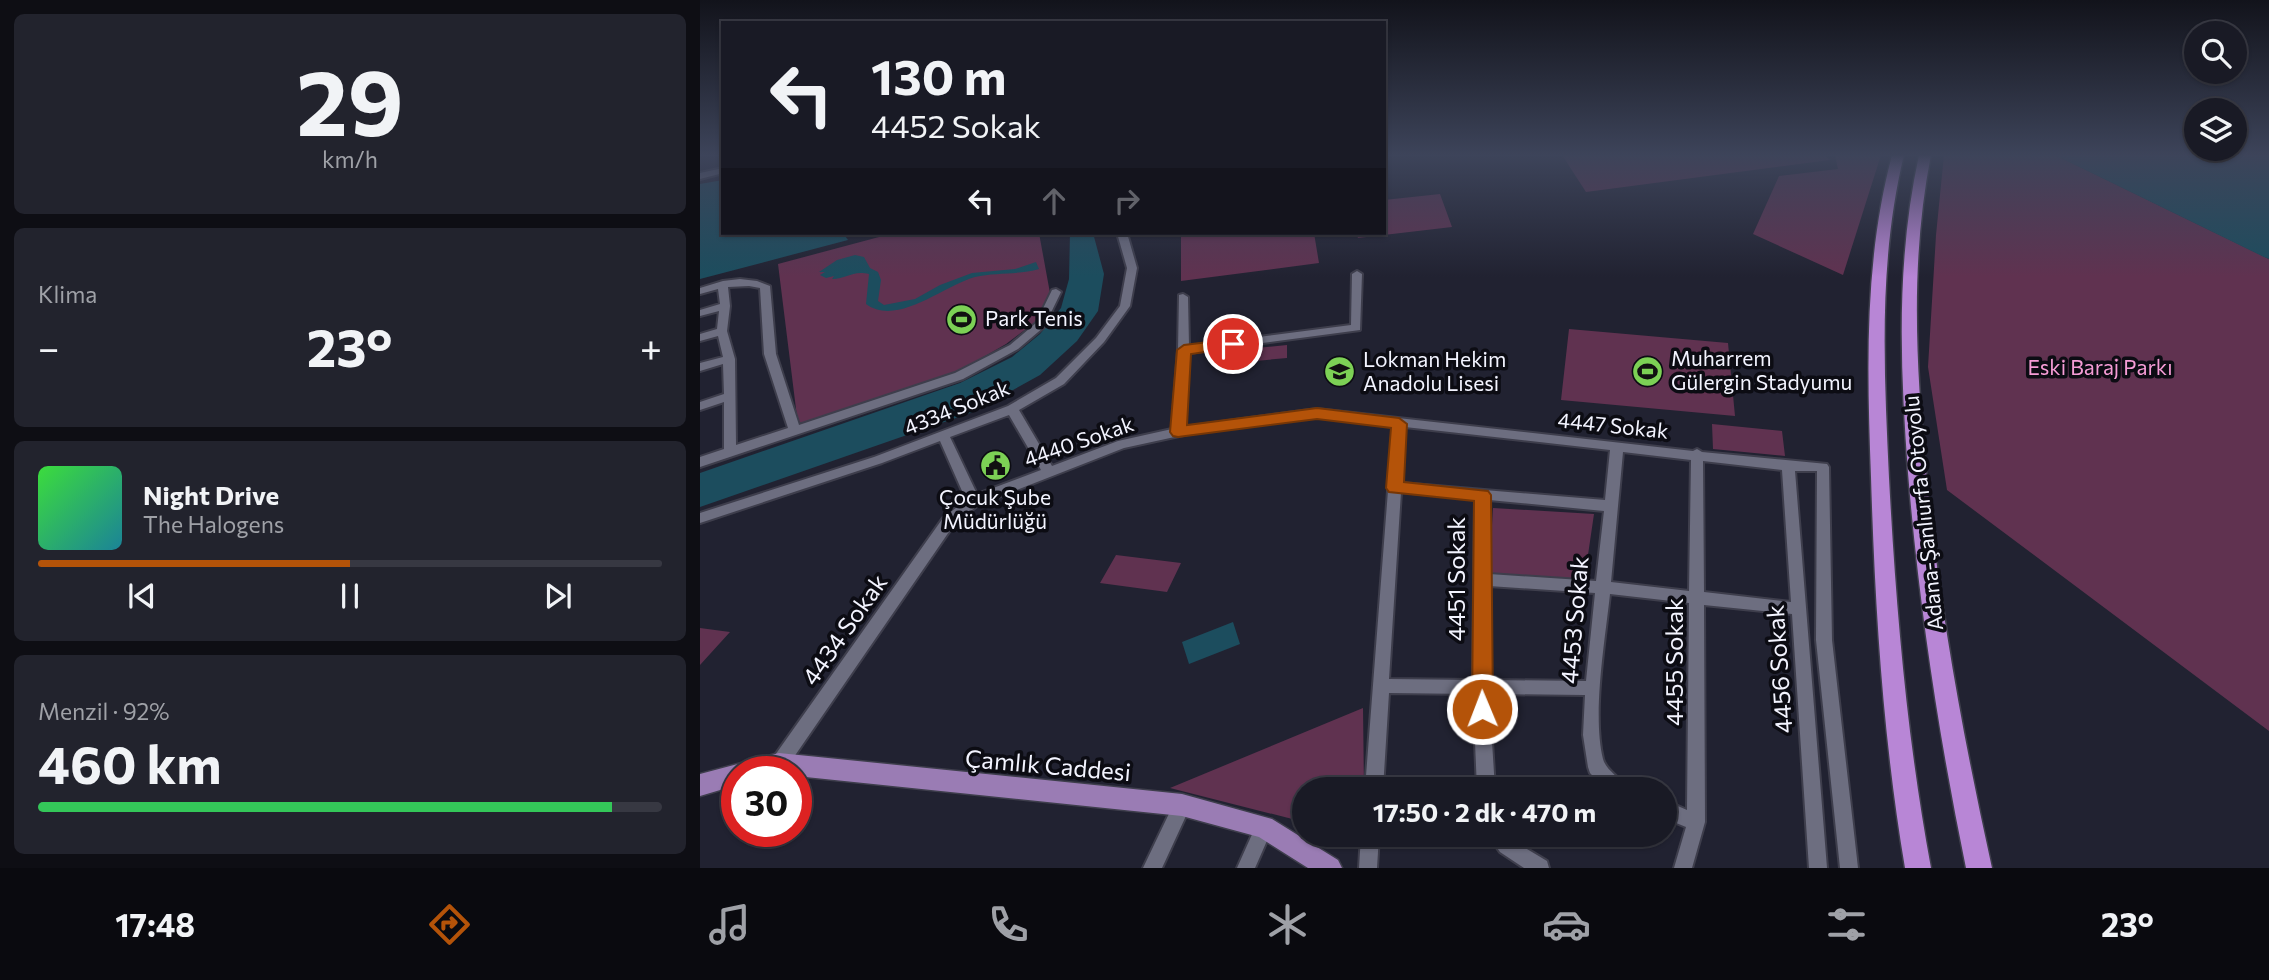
<!DOCTYPE html>
<html lang="tr">
<head>
<meta charset="utf-8">
<style>
	:root { --surface:#191a25; --page:#22232d; --text:#f1f3f6; --muted:#9fa1a7; --line:#373842; --accent:#b45309 }
	body { margin:0; font-family:Commissioner,sans-serif; background:var(--page); color:var(--text); height:100vh; display:flex; flex-direction:column; font-size:26px; white-space:nowrap }
	* { box-sizing:border-box; margin:0 }
	p { font-size:23px; color:var(--muted) }
	.icon { flex:none; width:38px; height:38px; fill:none; stroke:currentColor; stroke-width:2; stroke-linecap:round; stroke-linejoin:round }
	.map { position:relative; flex:1; overflow:hidden }
	.drawer { display:flex; flex-direction:column; gap:14px; padding:14px; background:#0e0e14; width:700px }
	.drawer>* { flex:none }
	.top-card { position:absolute; left:21px; top:21px; width:665px; height:214px; border-radius:0px; box-shadow:0 2px 5px #0004,0 0 0 2px var(--line); background:#191a25; color:var(--text); overflow:hidden }
	.buttons { position:absolute; left:1484px; top:21px; display:grid; gap:14px }
	.buttons a { display:grid; place-items:center; width:63px; height:63px; border-radius:50%; background:var(--surface); box-shadow:0 2px 5px #0004,0 0 0 2px var(--line); font-size:35px }
	.speed { position:absolute; left:21px; top:756px; display:flex; gap:14px; font-size:35px; font-weight:700; text-align:center }
	.speed>* { display:grid; place-content:center; width:91px; height:91px; border-radius:50%; background:var(--surface); box-shadow:0 2px 5px #0004,0 0 0 2px var(--line); line-height:1 }
	.speed .limit { border:10px solid #d22; background:#fff; color:#111 }
	.pin { position:absolute; display:grid; place-items:center; width:60px; height:60px; color:#fff; margin:-30px; border:4px solid #fff; border-radius:50%; box-shadow:0 2px 7px #0007 }
	.me { position:absolute; width:77px; margin:-38px; rotate:359deg; stroke-linejoin:round; filter:drop-shadow(0 0 5px #0008) }
	.turn { display:flex; align-items:center; gap:24px; height:147px; padding:0 35px; font-size:32px }
	.turn .icon { width:91px; height:91px; stroke-width:2.5 }
	.turn b { display:block; font-size:49px; line-height:60px }
	.lanes { display:flex; align-items:center; height:66px; padding:0 35px; background:#0003; justify-content:center; gap:35px; direction:ltr }
	.lanes .off { opacity:.35 }
	.big { font-size:52px; font-weight:700; line-height:1.1 }
	.drawer .widget { flex:1; display:flex; flex-direction:column; justify-content:center; gap:10px; min-width:0; padding:0 24px; border-radius:10px; background:var(--page) }
	.drawer .dial { align-items:center; gap:0 }
	.dial b { font-size:91px; line-height:1 }
	.song { display:flex; align-items:center; gap:21px }
	.cover { width:84px; height:84px; border-radius:10px; background:linear-gradient(135deg,hsl(120 70% 55%),hsl(190 70% 35%)) }
	.played { height:7px; border-radius:4px; background:linear-gradient(90deg,var(--accent) 50%,var(--line) 50%) }
	.keys { display:flex; justify-content:space-around; direction:ltr }
	.heat { display:flex; justify-content:space-between; align-items:center; font-size:38px; direction:ltr }
	.charge { height:10px; border-radius:5px; background:linear-gradient(90deg,#34c759 92%,var(--line) 0) }
	.trip { position:absolute; left:592px; top:777px; width:385px; height:70px; border-radius:35px; background:var(--surface); box-shadow:0 2px 5px #0004,0 0 0 2px var(--line); font-weight:700; line-height:70px; text-align:center }
	.dock { display:flex; height:112px; justify-content:space-around; align-items:center; background:#0a0a0f; color:var(--muted) }
	.dock .icon { width:49px; height:49px }
	.dock .active { color:var(--accent) }
	.dock b { font-size:32px; color:var(--text) }
	main { display:flex; flex:1; min-height:0 }
	.map>svg:first-child { display:block }
	.green { fill:#603250 }
	.water { fill:#1c4d5e }
	.lines { fill:none; stroke-linecap:round; stroke-linejoin:round }
	.minor-casing { stroke:#3e3e4c; stroke-width:4 }
	.major-casing { stroke:#3e3e4c; stroke-width:3 }
	.highway-casing { stroke:#3e3e4c; stroke-width:3 }
	.minor { fill:#6d6e80; fill-rule:evenodd }
	.major { fill:#9a7cb4; fill-rule:evenodd }
	.highway { fill:#b886d6; fill-rule:evenodd }
	.route { fill:#b45309; stroke:#753606; stroke-width:2 }
	.labels { text-anchor:middle; stroke-width:7; stroke-linejoin:round; paint-order:stroke }
	.poi-label { font-size:21px; fill:#f3f4ff; stroke:#0c0c13; text-anchor:start }
	.park-label { font-size:21px; fill:#f69cd6; stroke:#0c0c13 }
	.street-label { font-size:21px; fill:#f3f4ff; stroke:#0c0c13 }
	.near-street-label { font-size:24px; fill:#f3f4ff; stroke:#0c0c13 }
</style>
</head>
<body>
<main>
<section class="drawer">
<div class="widget dial"><b>29</b><p>km/h</p></div>
<div class="widget"><p>Klima</p>
<div class="heat"><a>−</a><b class="big">23°</b><a>+</a></div>
</div>
<div class="widget">
<div class="song"><i class="cover"></i><div><b>Night Drive</b><p>The Halogens</p></div></div>
<div class="played"></div>
<div class="keys"><svg class="icon" aria-label="previous" viewBox="0 0 24 24"><path d="M18 5L8 12l10 7zM5 5v14"/></svg><svg class="icon" aria-label="pause" viewBox="0 0 24 24"><path d="M8 5v14M16 5v14"/></svg><svg class="icon" aria-label="next" viewBox="0 0 24 24"><path d="M6 5l10 7-10 7zM19 5v14"/></svg></div>
</div>
<div class="widget"><p>Menzil · 92%</p><b class="big">460 km</b><div class="charge"></div></div>
</section>
<div class="map">
<svg width="1569" height="868" viewBox="0 0 1569 868">
	<rect width="100%" height="100%" fill="#212231"/>
	<path class="green" d="M862,155H1124L1130,160L886,192Z
		M1135,155H1181L1143,275L1053,234L1079,176L1138,169Z
		M1244,155H1355L1569,259V731L1247,490L1228,367L1236,235Z
		M740,194L752,227L658,238L656,233H684V200Z
		M194,233H339L350,293L338,320L306,344L254,374L98,425L78,264Z
		M511,233H614L619,263L481,281V236Z
		M869,329L1028,343L1035,416L861,400Z
		M587,345V358L545,362L546,349Z
		M1012,424L1082,431L1085,456L1013,449Z
		M793,508L894,514L884,582L789,576Z
		M416,555L481,563L467,592L400,583Z
		M0,628L30,632L0,665Z
		M663,708L664,789H604V822L470,788Z"/>
	<path class="water" d="M1355,155H1569V259L1564,257Z
		M23,180V233H143L148,240L0,279V184Z
		M370,233H393L404,274L398,311L377,341L340,375L273,412L0,507V473L260,383L312,357L340,334L361,308L369,279Z
		M155,255L164,257L170,268L178,272L181,280L178,301L184,305L215,299L240,285L272,273L315,269L336,262L339,269C319,275 296,272 275,277C243,286 197,327 166,304L169,274C152,270 147,279 132,279L134,276L126,278L120,275L125,272H119L137,260Z
		M533,622L540,644L489,664L482,642Z"/>
	<g class="lines">
		<defs>
			<path id="minor" d="M23,168V173L0,179V173Z
				M417,233H427L437,268L430,306L404,342L364,384L319,410L352,466L418,441L472,429L478,350L479,295L483,294L488,297L489,346L651,325L652,274L657,271L662,274L660,330L489,353L484,427L617,409L993,451L997,449L1002,452L1127,464L1129,467L1132,640L1158,868H1140L1116,640L1117,471H1095L1127,868H1109L1092,614L1004,605L1005,822L992,868H974L986,827L964,818V800L987,810L989,603L910,594C905,641 892,714 903,759C906,771 921,777 926,789H905L890,773L888,767L883,735L885,695L789,694L795,789H777L773,694L689,693L683,789H665L693,426L617,417L493,433L424,448L278,505L253,526L85,770L80,772L73,770L71,764L73,758L243,518L266,500L240,441L182,463L0,523V513L174,457L308,406L356,378L396,338L420,306L427,268ZM309,415L341,470L277,494L250,437ZM705,427L910,450L905,500L701,483ZM923,452L991,460L989,591L911,582ZM1003,461L1082,470L1091,602L1004,592ZM701,492L775,499L773,680L689,679ZM789,500L904,511L896,581L789,574ZM789,586L895,593L886,681L789,680Z
				M40,279L57,281L70,286L76,354L99,425L255,373L310,345L336,323L352,290L356,289L361,292L344,327L318,349L263,379L0,467V457L24,449V402L0,410V402L24,394L23,364L0,371V363L23,357L18,336L0,341V334L17,329L19,311L0,316V310L20,304L18,289L0,294V288L23,281ZM49,286L60,288L64,354L88,428L36,445L35,359L27,331L30,306L28,287Z
				M482,796L488,799L491,805L462,868H443L476,799Z
				M564,818L570,821L573,827L555,868H537L558,821Z
				M661,835H679L677,868H659Z
				M788,835H808L812,840L847,861L849,868H824L800,852Z"/>
			<path id="major" d="M79,753L482,794L572,819L638,860L642,868H608L559,837L482,816L96,776V772H37V785L0,796V774Z"/>
			<path id="highway" d="M1192,155H1204C1178,262 1184,369 1189,478C1196,609 1207,739 1231,868H1205C1183,738 1175,608 1171,477C1167,368 1164,261 1192,155Z
				M1219,155H1231C1210,261 1216,365 1226,471C1239,605 1263,737 1292,868H1266C1239,737 1219,606 1208,473C1200,366 1196,261 1219,155Z"/>
		</defs>
		<use href="#minor" class="minor-casing"/>
		<use href="#major" class="major-casing"/>
		<use href="#highway" class="highway-casing"/>
		<use href="#minor" class="minor"/>
		<use href="#major" class="major"/>
		<use href="#highway" class="highway"/>
	</g>
	<linearGradient id="sky" x2="0" y2="1"><stop stop-color="#12131b"/><stop offset="0.56" stop-color="#3d445a"/><stop offset="1" stop-color="#3d445a" stop-opacity="0"/></linearGradient>
	<rect width="1569" height="277" fill="url(#sky)"/>
	<path class="route" d="M533,339L540,344L538,347L491,354L487,425L617,408L699,418L707,424L704,482L788,491L791,495L793,709L790,716L782,719L775,716L772,709L774,501L689,492L686,488L691,428L617,419L478,437L473,436L470,432L477,350L484,345Z"/>
	<defs>
		<symbol id="stadium-disc" viewBox="-11 -11 22 22"><circle r="9.5" fill="#7cd155" stroke="#0c0c13"/><path d="M0-5a6.5 5 0 1 0 0 10a6.5 5 0 1 0 0-10ZM-3.5-1.8h7v3.6h-7Z" fill="#111"/></symbol>
		<symbol id="school-disc" viewBox="-11 -11 22 22"><circle r="9.5" fill="#7cd155" stroke="#0c0c13"/><path d="M0-5L7-2L0 1L-7-2ZM-4 1L0 2.5L4 1V4Q0 6-4 4Z" fill="#111"/></symbol>
		<symbol id="civic-disc" viewBox="-11 -11 22 22"><circle r="9.5" fill="#7cd155" stroke="#0c0c13"/><path d="M-.6-6.5H3V-4.5H.6V-3L4-1V1h2V6H-6V1h2V-1L-.6-3ZM-1.2 2.5V6h2.4V2.5Z" fill="#111"/></symbol>
	</defs>
	<g fill-rule="evenodd">
		<use href="#stadium-disc" x="244" y="302" width="35" height="35"/>
		<use href="#stadium-disc" x="930" y="354" width="35" height="35"/>
		<use href="#school-disc" x="622" y="354" width="35" height="35"/>
		<use href="#civic-disc" x="278" y="448" width="35" height="35"/>
	</g>
	<g class="labels">
		<g class="poi-label">
			<text x="285" y="326">Park Tenis</text>
			<text x="971" y="366">Muharrem<tspan x="971" dy="24">Gülergin Stadyumu</tspan></text>
			<text x="663" y="367">Lokman Hekim<tspan x="663" dy="24">Anadolu Lisesi</tspan></text>
			<text x="295" y="505" text-anchor="middle">Çocuk Şube<tspan x="295" dy="24">Müdürlüğü</tspan></text>
		</g>
		<g class="park-label">
			<text x="1400" y="375">Eski Baraj Parkı</text>
		</g>
		<g class="street-label">
			<text transform="translate(257 408) rotate(-22)" y="7">4334 Sokak</text>
			<text transform="translate(913 426) rotate(6)" y="7">4447 Sokak</text>
			<text transform="translate(379 442) rotate(-19)" y="7">4440 Sokak</text>
			<text transform="translate(1224 513) rotate(-96)" y="7">Adana-Şanlıurfa Otoyolu</text>
		</g>
		<g class="near-street-label">
			<text transform="translate(757 579) rotate(-90)" y="8">4451 Sokak</text>
			<text transform="translate(875 620) rotate(-85)" y="8">4453 Sokak</text>
			<text transform="translate(145 630) rotate(-55)" y="8">4434 Sokak</text>
			<text transform="translate(975 662) rotate(-90)" y="8">4455 Sokak</text>
			<text transform="translate(1080 669) rotate(-94)" y="8">4456 Sokak</text>
			<text transform="translate(348 766) rotate(5)" y="8">Çamlık Caddesi</text>
		</g>
	</g>
</svg>
<div class="buttons">
<a><svg class="icon" aria-label="search" viewBox="0 0 24 24"><circle cx="10" cy="10" r="6"/><path d="M15 15l6 6"/></svg></a>
<a><svg class="icon" aria-label="layers" viewBox="0 0 24 24"><path d="M12 4l9 5-9 5-9-5zM3 14l9 5 9-5"/></svg></a>
</div>
<div class="speed"><div class="limit">30</div></div>
<div class="pin" style="left:533px;top:344px;background:#d93025"><svg class="icon" aria-label="arrive" viewBox="0 0 24 24"><path d="M6 21V4h12l-3 4 3 4H6"/></svg></div>
<svg class="me" style="left:782px;top:709px" viewBox="-20 -20 40 40"><circle r="17" fill="#b45309" stroke="#fff" stroke-width="3"/><path d="M0-11L8 9 0 5-8 9z" fill="#fff"/></svg>
<div class="trip">17:50 · 2 dk · 470 m</div>
<div class="top-card">
<div class="turn"><svg class="icon" aria-label="left" viewBox="0 0 24 24"><path d="M17 20v-9H6M10 6l-5 5 5 5"/></svg><div><b>130 m</b>4452 Sokak</div></div>
<div class="lanes"><svg class="icon" aria-label="left" viewBox="0 0 24 24"><path d="M17 20v-9H6M10 6l-5 5 5 5"/></svg><svg class="icon off" aria-label="ahead" viewBox="0 0 24 24"><path d="M12 20V5M6 11l6-6 6 6"/></svg><svg class="icon off" aria-label="right" viewBox="0 0 24 24"><path d="M7 20v-9h11M14 6l5 5-5 5"/></svg></div>
</div>
</div>
</main>
<nav class="dock">
<b>17:48</b>
<svg class="icon active" aria-label="directions" viewBox="0 0 24 24"><path d="M12 3l9 9-9 9-9-9zM9 14v-3h6M13 9l2 2-2 2"/></svg>
<svg class="icon" aria-label="music" viewBox="0 0 24 24"><path d="M9 18V5l10-2v13"/><circle cx="6" cy="18" r="3"/><circle cx="16" cy="16" r="3"/></svg>
<svg class="icon" aria-label="phone" viewBox="0 0 24 24"><path d="M5 4h4l2 5-3 2q2 4 5 5l2-3 5 2v4C11 20 4 13 5 4z"/></svg>
<svg class="icon" aria-label="climate" viewBox="0 0 24 24"><path d="M12 3v18M4 7l16 10M4 17L20 7"/></svg>
<svg class="icon" aria-label="car" viewBox="0 0 24 24"><path d="M5 17H2v-5l4-1 3-4h7l3 4 3 1v5h-3M9 17h6M6 11h13"/><circle cx="7" cy="17" r="2"/><circle cx="17" cy="17" r="2"/></svg>
<svg class="icon" aria-label="filters" viewBox="0 0 24 24"><path d="M4 7h16M4 17h16"/><circle cx="9" cy="7" r="2"/><circle cx="15" cy="17" r="2"/></svg>
<b>23°</b>
</nav>
</body>
</html>
